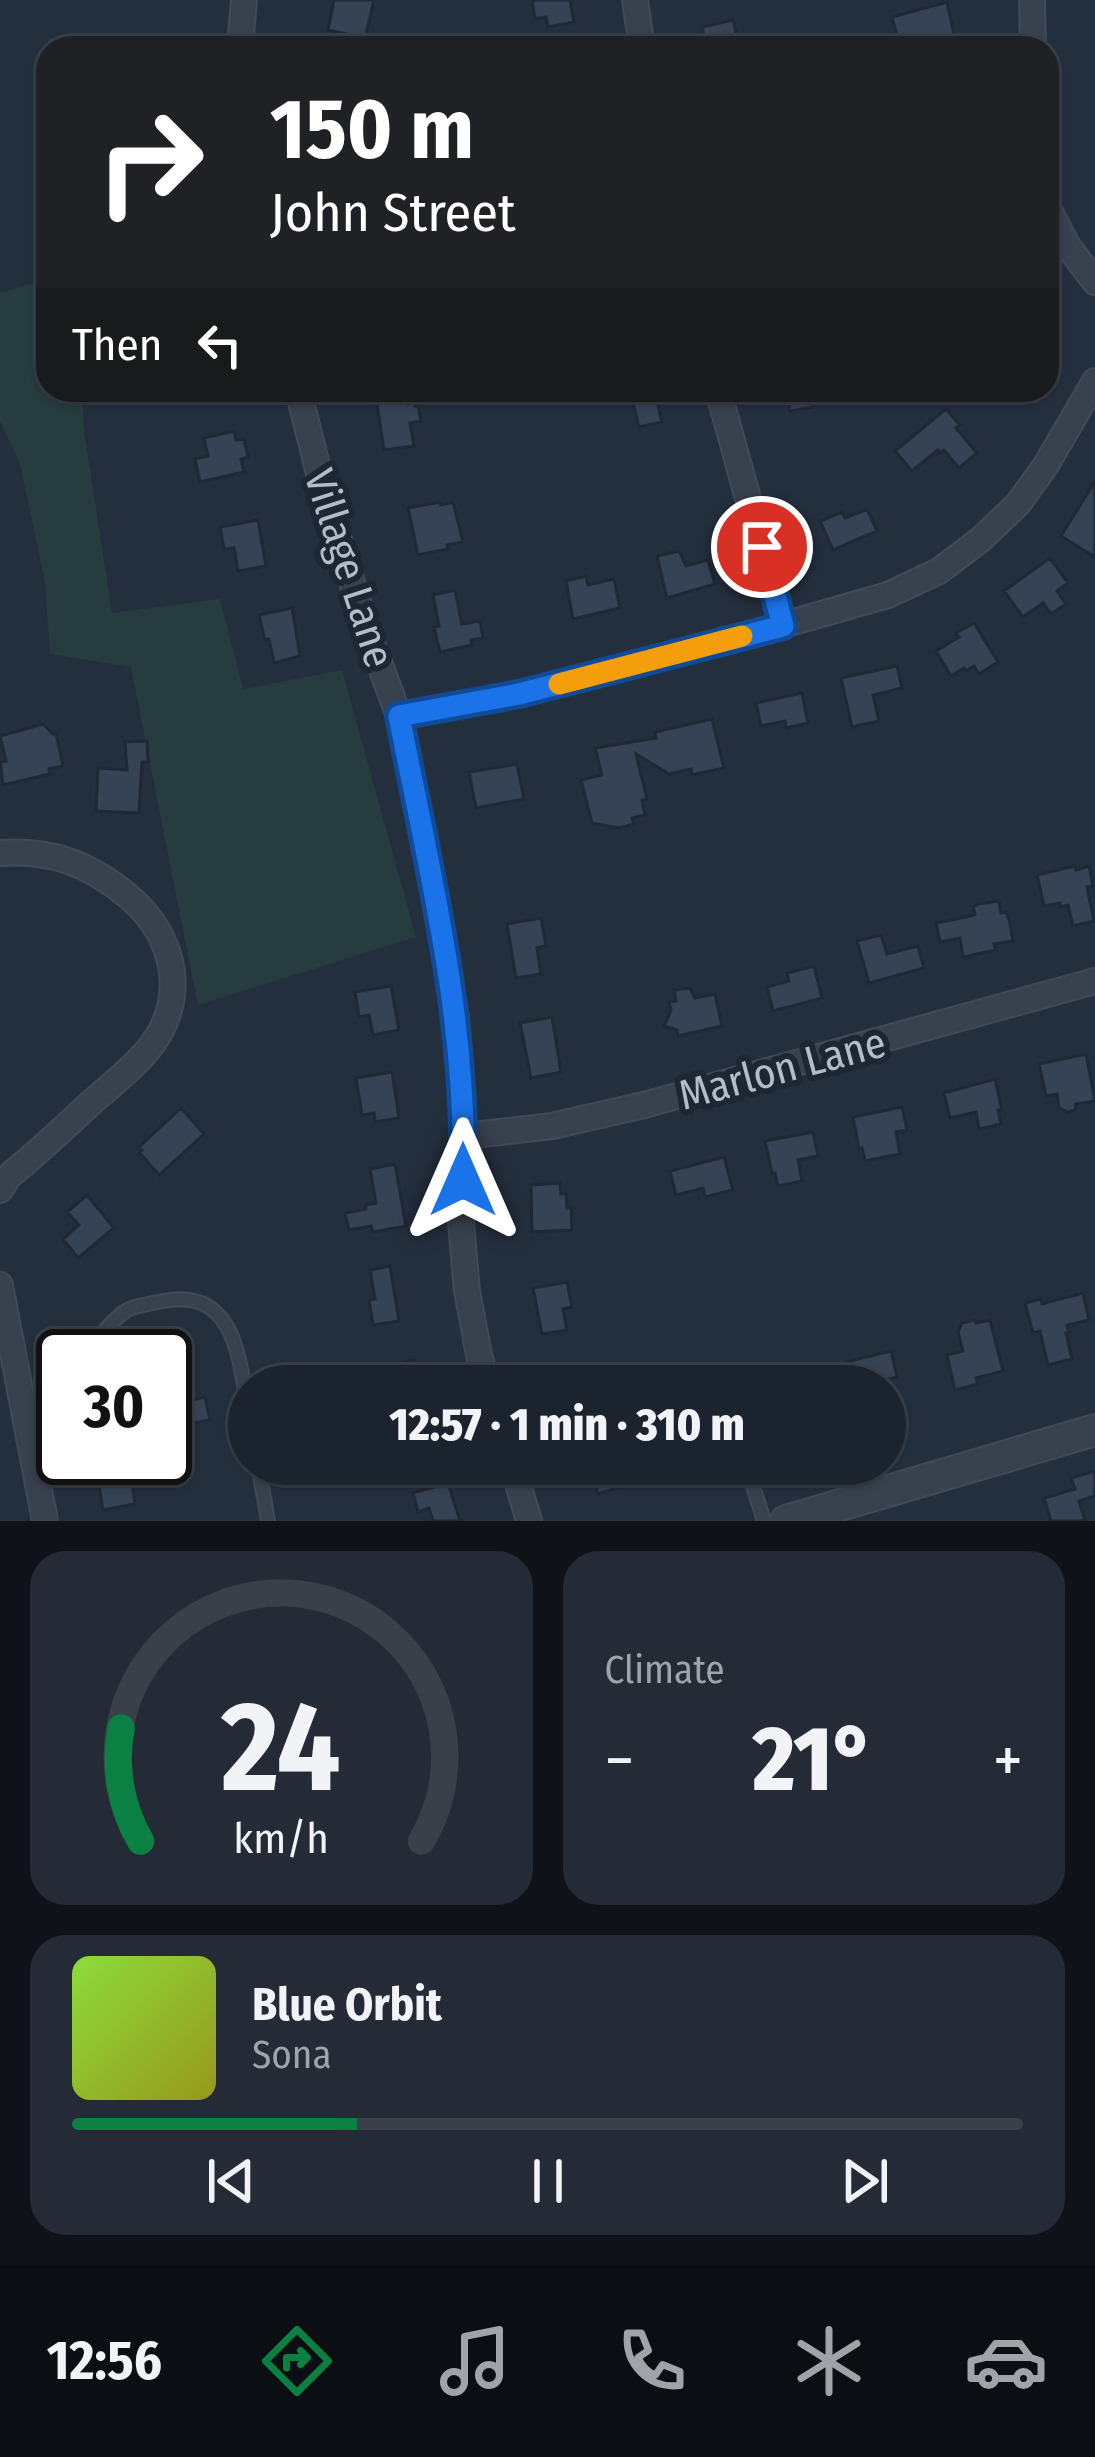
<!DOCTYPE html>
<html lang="en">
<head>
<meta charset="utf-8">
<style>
	:root { --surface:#1b232e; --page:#242b36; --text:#f1f3f6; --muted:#a0a4aa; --line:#39404a; --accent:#0b8043 }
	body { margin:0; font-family:"Fira Sans Condensed",sans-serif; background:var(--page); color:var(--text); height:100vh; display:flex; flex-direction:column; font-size:45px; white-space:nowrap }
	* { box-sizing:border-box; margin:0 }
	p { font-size:39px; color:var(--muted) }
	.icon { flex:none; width:66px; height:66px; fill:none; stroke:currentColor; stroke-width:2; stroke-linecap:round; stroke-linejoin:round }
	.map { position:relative; height:1521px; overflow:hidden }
	.sheet { display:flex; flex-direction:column; gap:30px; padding:30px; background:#0f1319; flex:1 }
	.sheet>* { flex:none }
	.top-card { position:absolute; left:36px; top:36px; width:1023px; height:366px; border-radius:36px; box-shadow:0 3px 9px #0004,0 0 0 3px var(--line); background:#202124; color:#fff; overflow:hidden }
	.speed { position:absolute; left:36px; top:1329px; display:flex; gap:24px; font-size:60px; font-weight:700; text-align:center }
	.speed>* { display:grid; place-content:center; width:156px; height:156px; border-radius:50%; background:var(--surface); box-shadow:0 3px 9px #0004,0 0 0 3px var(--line); line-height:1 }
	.speed .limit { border:6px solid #111; border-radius:18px; background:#fff; color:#111 }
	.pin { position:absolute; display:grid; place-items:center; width:102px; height:102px; color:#fff; margin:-51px; border:6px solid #fff; border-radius:50%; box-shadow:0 3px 12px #0007 }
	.me { position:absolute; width:132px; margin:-66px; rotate:0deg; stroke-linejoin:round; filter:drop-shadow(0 0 9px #0008) }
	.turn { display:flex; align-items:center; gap:42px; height:252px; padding:0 36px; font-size:54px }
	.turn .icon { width:156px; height:156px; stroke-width:2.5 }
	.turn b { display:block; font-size:84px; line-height:102px }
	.then { display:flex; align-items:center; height:114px; padding:0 36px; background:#0003; gap:24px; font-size:45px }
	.big { font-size:90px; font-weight:800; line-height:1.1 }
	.sheet .tile { flex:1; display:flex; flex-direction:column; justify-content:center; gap:18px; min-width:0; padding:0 42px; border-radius:36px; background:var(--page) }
	.sheet .dial { align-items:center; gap:0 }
	.dial svg { height:312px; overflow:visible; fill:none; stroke:var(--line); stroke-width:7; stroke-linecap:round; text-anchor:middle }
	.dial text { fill:var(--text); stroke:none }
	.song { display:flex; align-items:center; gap:36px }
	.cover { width:144px; height:144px; border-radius:18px; background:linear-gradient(135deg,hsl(90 70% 55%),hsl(60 70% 35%)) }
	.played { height:12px; border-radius:6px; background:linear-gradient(90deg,var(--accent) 30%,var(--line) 30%) }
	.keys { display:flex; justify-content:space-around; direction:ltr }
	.heat { display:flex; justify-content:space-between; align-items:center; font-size:66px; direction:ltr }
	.sheet .tiles { flex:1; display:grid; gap:30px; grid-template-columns:1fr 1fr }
	.tile:last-child { grid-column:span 2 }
	.trip { position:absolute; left:228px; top:1365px; width:678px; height:120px; border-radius:60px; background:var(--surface); box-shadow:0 3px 9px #0004,0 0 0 3px var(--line); font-weight:800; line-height:120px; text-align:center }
	.tab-bar { display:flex; height:192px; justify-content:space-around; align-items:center; background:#0b0e12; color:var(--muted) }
	.tab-bar .icon { width:84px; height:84px }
	.tab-bar .active { color:var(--accent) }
	.tab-bar b { font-size:54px; color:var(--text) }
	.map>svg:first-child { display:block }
	.green { fill:#263c3f }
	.building { fill:#364354; stroke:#1f2835; stroke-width:3 }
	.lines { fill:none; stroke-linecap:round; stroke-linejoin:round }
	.service-casing { stroke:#414a57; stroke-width:16 }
	.minor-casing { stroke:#414a57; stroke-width:28 }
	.tertiary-casing { stroke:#414a57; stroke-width:34 }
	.service { stroke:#38414e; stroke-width:12 }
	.minor { stroke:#38414e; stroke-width:24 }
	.tertiary { stroke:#38414e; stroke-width:30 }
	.route-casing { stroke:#114b97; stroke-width:30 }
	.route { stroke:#1a73e8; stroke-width:21 }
	.slow { stroke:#f59e0b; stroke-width:21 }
	.labels { text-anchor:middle; stroke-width:12; stroke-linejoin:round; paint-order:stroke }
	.street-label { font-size:42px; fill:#b4bcc9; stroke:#1d2633 }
</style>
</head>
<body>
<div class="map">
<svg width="1095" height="1521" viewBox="0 0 1095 1521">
	<rect width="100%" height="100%" fill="#242f3e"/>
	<path class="green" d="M48,278V390H83V424L112,613L220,599L243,689L342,670L416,937L198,1005L131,667L50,654L45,582L20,464L0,421V293Z"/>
	<path class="building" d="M334,0H374L365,38L328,30Z
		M532,0H570L574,22L548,27L546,17L535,19Z
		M947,2L957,48H934L933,44L922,47L919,35L898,40L892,17Z
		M733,20L739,46L707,48L702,27Z
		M630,390H654L662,422L639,427Z
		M786,390H810L813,407L790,411Z
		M407,399L408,404L415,402V406H418L421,421L410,423L414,446L384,450L377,404Z
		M946,409L960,425L956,428L977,453L959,468L944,450L940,453L938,450L912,471L895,451Z
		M234,431L236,440L244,439L248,457L241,459L244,472L200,482L195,459L208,456L204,438Z
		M1095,481V557L1061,536Z
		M440,502L441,505L453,502L463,542L447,545L448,549L418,555L408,508Z
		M867,509L877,531L833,550L820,521L842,512L845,518Z
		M258,520L266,566L238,571L234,548L224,549L220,527Z
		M679,551L686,566L708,560L715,584L667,598L657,556Z
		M1050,558L1068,583L1057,591L1066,604L1051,614L1043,603L1023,617L1004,591Z
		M586,576L588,585L614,579L620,608L573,619L566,581Z
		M455,590L462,624L480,621L483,638L471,640L472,645L440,652L434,627L439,626L433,595Z
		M292,608L300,656L274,663L269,639L265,640L259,615Z
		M974,623L998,662L979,674L974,666L966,671L964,668L951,676L936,651L959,637L956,633Z
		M897,666L902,688L873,695L879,721L852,727L841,678Z
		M802,693L808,723L786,728L785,721L761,726L756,703Z
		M712,719L724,768L692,775L691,769L669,774L636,754L647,799L642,800L645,815L632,818L634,824L619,828L592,823L581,780L602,775L595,748L656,738L655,732Z
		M43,724L53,734L56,733L63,766L49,769L50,774L3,785L0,762L6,761L0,736Z
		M147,741L148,762H142L139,813L96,811L98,768L127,770L125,742Z
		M517,764L524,799L476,808L469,772Z
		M1075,866L1076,870L1089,866L1093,886L1087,887L1094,921L1073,926L1068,905L1061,907L1060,903L1044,906L1037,875Z
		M999,901L1001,913L1006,912L1009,919L1013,941L994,944L996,950L963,957L960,938L940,942L936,923L971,916L975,914L973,907L978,904Z
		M541,918L546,946L537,948L541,974L516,978L507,924Z
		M881,935L887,954L918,946L924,968L869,983L857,941Z
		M814,966L822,998L773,1011L767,987L789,981L787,973Z
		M391,986L399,1030L373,1035L369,1015L359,1017L355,992Z
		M690,988L695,998L715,994L722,1026L678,1036L677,1030L664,1026L671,1010L669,1002L676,1001L674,990Z
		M552,1017L561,1072L531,1078L520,1023Z
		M1086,1054L1095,1101L1076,1104L1075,1110L1068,1112L1059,1108L1057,1094L1046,1096L1039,1064Z
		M392,1072L399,1118L375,1122L374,1113L362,1115L356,1078Z
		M995,1079L1002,1110H998L1001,1124L979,1129L976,1112L950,1118L944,1093Z
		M902,1107L907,1130L896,1132L900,1154L865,1161L862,1148L859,1149L853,1117Z
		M181,1108L204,1134L159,1175L139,1152L142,1150L139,1147Z
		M813,1132L818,1156L798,1160L802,1181L778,1186L775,1173H772L765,1141Z
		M724,1157L733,1190L705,1197L703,1188L676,1195L670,1171Z
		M395,1164L406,1226L373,1232L371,1226L349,1230L345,1213L366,1209V1205L376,1203L370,1169Z
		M560,1183L561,1194H566L567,1208L571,1207L572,1230L532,1232L531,1185Z
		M87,1195L114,1228L78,1258L63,1239L79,1225L67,1212Z
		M390,1266L399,1321L373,1325L369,1300L375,1299L370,1270Z
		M567,1282L572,1307L563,1309L567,1330L542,1334L533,1288Z
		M1083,1293L1089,1320L1067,1325L1069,1332L1066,1333L1072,1359L1048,1365L1040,1331L1033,1333L1025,1303L1041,1299L1042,1304Z
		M975,1320L976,1323L990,1320L1003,1371L976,1378L978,1384L955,1390L947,1355L963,1351L958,1332L962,1323Z
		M891,1351L897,1377L875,1382L876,1386H839L835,1370L847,1367L846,1362Z
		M415,1360L419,1386H394L390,1365Z
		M205,1397L210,1420L182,1425L178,1403Z
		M588,1464H630L636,1482L598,1494Z
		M1095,1471V1496L1079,1501L1085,1521H1051L1044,1498L1075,1489L1071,1478Z
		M131,1474L135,1504L103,1510L98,1479Z
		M448,1483L460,1521H433L429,1508L418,1512L413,1493Z"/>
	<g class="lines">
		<defs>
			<path id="service" d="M111,1356L106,1329C129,1304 131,1308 163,1301C238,1286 240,1366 249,1417
				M657,1386L701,1376L718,1377L721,1386
				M258,1464L268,1521
				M746,1464L764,1521"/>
			<path id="minor" d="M635,0L642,48
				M1032,0L1033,48
				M240,48L244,0
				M1047,206L1067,245L1095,282
				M298,390L320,477L364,622L399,716L435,901L456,1017L465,1136L461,1223L467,1291L479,1355L488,1386
				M718,390L783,625
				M399,716L519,694L783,625L888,595L939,571L980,540L1018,504L1046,465L1095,381
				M0,853C52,850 88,863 128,896C177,937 189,1001 147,1051C131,1070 110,1086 92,1102C65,1127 38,1153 9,1176L0,1190
				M465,1136L552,1126L644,1105L1095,981
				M0,1285L45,1521
				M512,1464L529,1521"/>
			<path id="tertiary" d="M786,1521L1095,1430"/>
		</defs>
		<use href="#service" class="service-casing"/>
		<use href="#minor" class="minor-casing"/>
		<use href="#tertiary" class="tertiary-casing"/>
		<use href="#service" class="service"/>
		<use href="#minor" class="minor"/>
		<use href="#tertiary" class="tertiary"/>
	</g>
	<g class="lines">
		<defs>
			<path id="route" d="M463,1180C468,1023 429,869 399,716L519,694L783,626L762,547"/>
		</defs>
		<use href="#route" class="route-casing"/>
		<use href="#route" class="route"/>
		<path class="slow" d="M559,684L742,636"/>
	</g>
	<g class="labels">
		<g class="street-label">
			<text transform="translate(350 568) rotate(72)" y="15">Village Lane</text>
			<text transform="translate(782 1068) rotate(-15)" y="15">Marlon Lane</text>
		</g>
	</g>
</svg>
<div class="speed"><div class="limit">30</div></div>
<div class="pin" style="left:762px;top:547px;background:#d93025"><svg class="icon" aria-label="arrive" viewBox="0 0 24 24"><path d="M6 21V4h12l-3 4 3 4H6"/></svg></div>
<svg class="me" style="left:463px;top:1180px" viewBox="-20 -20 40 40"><path d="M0-17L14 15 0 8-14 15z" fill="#1a73e8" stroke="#fff" stroke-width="4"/></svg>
<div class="trip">12:57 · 1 min · 310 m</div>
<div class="top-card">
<div class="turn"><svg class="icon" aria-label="right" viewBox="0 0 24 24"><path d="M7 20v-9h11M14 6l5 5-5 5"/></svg><div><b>150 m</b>John Street</div></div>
<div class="then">Then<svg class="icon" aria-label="left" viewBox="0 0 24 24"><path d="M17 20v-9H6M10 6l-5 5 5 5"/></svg></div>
</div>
</div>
<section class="sheet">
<div class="tiles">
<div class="tile dial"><svg viewBox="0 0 100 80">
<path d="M14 69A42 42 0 1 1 86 69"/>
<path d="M14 69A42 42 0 0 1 9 40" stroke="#0b8043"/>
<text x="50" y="56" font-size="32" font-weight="700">24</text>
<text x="50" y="72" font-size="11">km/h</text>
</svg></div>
<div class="tile"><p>Climate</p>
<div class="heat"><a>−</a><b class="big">21°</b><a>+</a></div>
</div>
<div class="tile">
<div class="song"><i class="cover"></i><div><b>Blue Orbit</b><p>Sona</p></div></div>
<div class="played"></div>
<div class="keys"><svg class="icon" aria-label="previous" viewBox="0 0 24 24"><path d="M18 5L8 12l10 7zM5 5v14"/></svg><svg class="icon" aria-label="pause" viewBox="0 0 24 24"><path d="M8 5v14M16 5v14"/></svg><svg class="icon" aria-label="next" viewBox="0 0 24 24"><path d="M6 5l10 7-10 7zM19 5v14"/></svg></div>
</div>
</div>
</section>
<nav class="tab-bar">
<b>12:56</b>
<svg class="icon active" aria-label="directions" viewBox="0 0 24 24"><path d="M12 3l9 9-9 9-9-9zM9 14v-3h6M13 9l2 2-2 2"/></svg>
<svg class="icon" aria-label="music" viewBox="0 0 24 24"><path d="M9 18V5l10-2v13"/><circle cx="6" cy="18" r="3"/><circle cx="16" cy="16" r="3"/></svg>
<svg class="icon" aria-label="phone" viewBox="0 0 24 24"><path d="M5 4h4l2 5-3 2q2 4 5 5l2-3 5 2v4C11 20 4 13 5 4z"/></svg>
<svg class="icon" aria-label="climate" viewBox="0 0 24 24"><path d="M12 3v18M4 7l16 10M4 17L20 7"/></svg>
<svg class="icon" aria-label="car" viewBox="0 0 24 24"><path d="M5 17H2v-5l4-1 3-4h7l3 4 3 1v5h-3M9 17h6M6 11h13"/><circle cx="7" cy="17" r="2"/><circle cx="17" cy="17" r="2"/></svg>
</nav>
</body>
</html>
